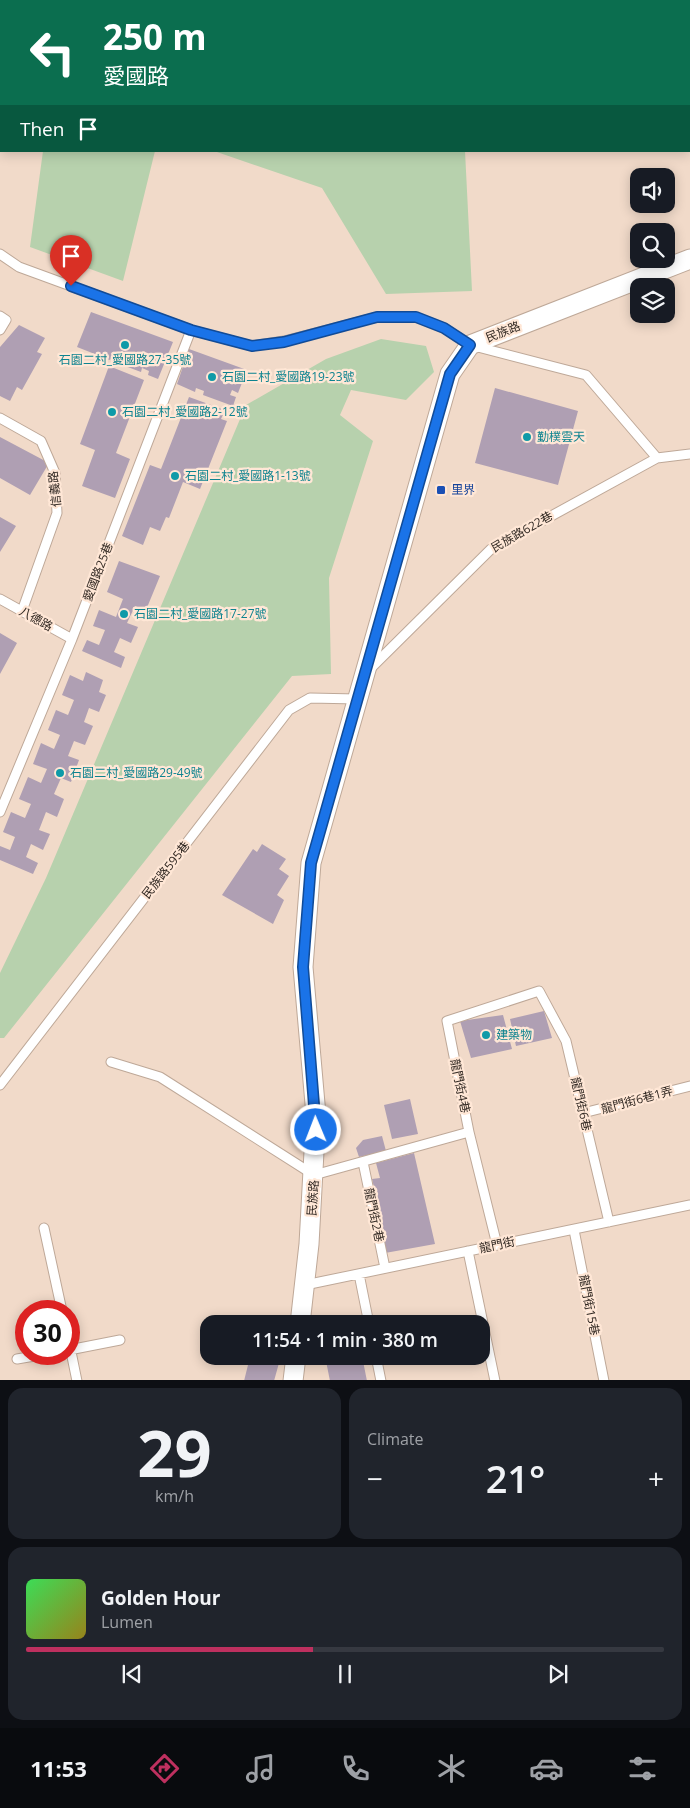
<!DOCTYPE html>
<html lang="en">
<head>
<meta charset="utf-8">
<style>
	:root { --surface:#171b24; --page:#20242c; --text:#f1f3f6; --muted:#9ea1a6; --line:#363941; --accent:#be305f }
	body { margin:0; font-family:"Open Sans","Noto Sans TC",sans-serif; background:var(--page); color:var(--text); height:100vh; display:flex; flex-direction:column; font-size:19px; white-space:nowrap }
	* { box-sizing:border-box; margin:0 }
	p { font-size:16px; color:var(--muted) }
	.icon { flex:none; width:28px; height:28px; fill:none; stroke:currentColor; stroke-width:2; stroke-linecap:round; stroke-linejoin:round }
	.map { position:relative; height:1380px; overflow:hidden }
	.panel { display:flex; flex-direction:column; gap:8px; padding:8px; background:#0d0f14; flex:1 }
	.panel>* { flex:none }
	.hud { position:absolute; left:0px; top:0px; width:690px; height:152px; box-shadow:0 2px 12px #0003; background:#0b6e4f; color:#fff; overflow:hidden }
	.buttons { position:absolute; left:630px; top:168px; display:grid; gap:10px }
	.buttons a { display:grid; place-items:center; width:45px; height:45px; border-radius:10px; background:var(--surface); box-shadow:0 2px 12px #0003; font-size:25px }
	.speed { position:absolute; left:15px; top:1300px; display:flex; gap:10px; font-size:25px; font-weight:700; text-align:center }
	.speed>* { display:grid; place-content:center; width:65px; height:65px; border-radius:50%; background:var(--surface); box-shadow:0 2px 12px #0003; line-height:1 }
	.speed .limit { border:8px solid #d22; background:#fff; color:#111 }
	.pin { position:absolute; display:grid; place-items:center; width:42px; height:42px; color:#fff; margin:-51px -21px; border-radius:50% 50% 50% 0; rotate:-45deg; box-shadow:0 0 5px #0007 }
	.pin .icon { rotate:45deg }
	.me { position:absolute; width:55px; margin:-28px; rotate:359deg; stroke-linejoin:round; filter:drop-shadow(0 0 4px #0008) }
	.turn { display:flex; align-items:center; gap:18px; height:105px; padding:0 20px; font-size:22px }
	.turn .icon { width:65px; height:65px; stroke-width:2.5 }
	.turn b { display:block; font-size:35px; line-height:42px }
	.then { display:flex; align-items:center; height:48px; padding:0 20px; background:#0003; gap:10px; font-size:19px }
	.big { font-size:38px; font-weight:600; line-height:1.1 }
	.panel .card { flex:1; display:flex; flex-direction:column; justify-content:center; gap:8px; min-width:0; padding:0 18px; border-radius:15px; background:var(--page) }
	.panel .dial { align-items:center; gap:0 }
	.dial b { font-size:65px; line-height:1 }
	.song { display:flex; align-items:center; gap:15px }
	.cover { width:60px; height:60px; border-radius:8px; background:linear-gradient(135deg,hsl(130 70% 55%),hsl(50 70% 35%)) }
	.played { height:5px; border-radius:2px; background:linear-gradient(90deg,var(--accent) 45%,var(--line) 45%) }
	.keys { display:flex; justify-content:space-around; direction:ltr }
	.heat { display:flex; justify-content:space-between; align-items:center; font-size:28px; direction:ltr }
	.panel .tiles { flex:1; display:grid; gap:8px; grid-template-columns:1fr 1fr }
	.card:last-child { grid-column:span 2 }
	.trip { position:absolute; left:200px; top:1315px; width:290px; height:50px; border-radius:15px; background:var(--surface); box-shadow:0 2px 12px #0003; font-weight:600; line-height:50px; text-align:center }
	.tab-bar { display:flex; height:80px; justify-content:space-around; align-items:center; background:#090b0e; color:var(--muted) }
	.tab-bar .icon { width:35px; height:35px }
	.tab-bar .active { color:var(--accent) }
	.tab-bar b { font-size:22px; color:var(--text) }
	.map>svg:first-child { display:block }
	.green { fill:#b7d1ad }
	.building { fill:#af9fb3 }
	.lines { fill:none; stroke-linecap:round; stroke-linejoin:round }
	.service-casing { stroke:#bea898; stroke-width:11 }
	.minor-casing { stroke:#bea898; stroke-width:21 }
	.service { stroke:#fff; stroke-width:9 }
	.minor { stroke:#fff; stroke-width:19 }
	.route-casing { stroke:#114b97; stroke-width:12 }
	.route { stroke:#1a73e8; stroke-width:9 }
	.culture-dot { fill:#0f9aa8; stroke:#ffe7d6; stroke-width:2 }
	.transit-dot { fill:#1a4fb4; stroke:#ffe7d6; stroke-width:2 }
	.labels { text-anchor:middle; stroke-width:4.5; stroke-linejoin:round; paint-order:stroke }
	.street-label { font-size:12px; fill:#322923; stroke:#ffe7d6 }
	.culture-label { font-size:12px; fill:#0d838f; stroke:#ffe7d6; text-anchor:start }
	.transit-label { font-size:12px; fill:#164399; stroke:#ffe7d6; text-anchor:start }
</style>
</head>
<body>
<div class="map">
<svg width="690" height="1381" viewBox="0 0 690 1381">
	<rect width="100%" height="100%" fill="#f1dac9"/>
	<path class="green" d="M52,0H458V1H52Z
		M43,151H155L123,281L30,247Z
		M214,151H465L472,291L386,294L322,188Z
		M381,339L426,346L434,372L406,400L351,390L340,415L373,441L329,578L331,674L292,676L4,1038H0V973L46,878L246,405L326,359Z"/>
	<path class="building" d="M91,312L173,342L158,379L148,375L149,371L142,368L141,372L117,363L118,358L112,356L110,360L77,347Z
		M19,325L45,338L37,352L42,354L22,390L17,387L10,401L0,396V347Z
		M189,349L247,370L238,393L232,390L230,395L236,397L233,406L203,395L204,391L196,388L195,392L177,384Z
		M109,366L144,380L116,453L130,459L115,498L82,486L95,450L80,444Z
		M495,388L578,411L558,485L475,463Z
		M189,397L225,410L221,419L227,421L200,489L183,482L169,518L166,517L160,531L150,527L143,545L122,536L150,465L161,469Z
		M0,437L49,463L30,495L0,478Z
		M0,517L16,526L0,552Z
		M119,561L160,576L146,610L135,606L127,623L138,627L131,643L120,638L114,652L125,657L121,668L82,651L87,640L99,645L105,630L93,626L99,610L116,617L123,599L107,592Z
		M0,633L17,643L0,674Z
		M86,672L103,680L99,692L106,695L99,712L89,708L84,722L93,726L85,745L74,741L68,756L79,760L71,782L61,778L54,794L64,799L57,817L46,812L39,830L50,834L43,850L31,844L26,857L38,863L33,874L0,860V846L10,850L15,837L3,832L11,812L25,818L31,804L19,799L28,777L41,783L47,769L33,764L41,743L54,749L60,735L48,730L56,710L68,715L74,700L62,695L70,675L83,681Z
		M262,844L286,859L279,869L289,876L277,895L284,900L273,924L222,895L253,849L257,852Z
		M544,1011L552,1038L516,1046L510,1019Z
		M503,1015L512,1049L471,1058L460,1021Z
		M410,1099L418,1134L392,1139L384,1105Z
		M382,1136L386,1151L359,1157L356,1148L363,1140Z
		M414,1153L435,1244L385,1253L378,1216L381,1215L372,1179L380,1178L376,1163Z
		M325,1356H362L367,1381H330Z
		M250,1357L279,1363L274,1381H244Z"/>
	<g class="lines">
		<defs>
			<path id="service" d="M0,254L19,267L191,330L252,346L284,341L377,317H416L444,328L470,345L586,375L657,458
				M0,316L6,320L0,330
				M0,418L41,441L55,473L57,513L22,611
				M0,599L72,639
				M370,669L491,549L657,458L690,454
				M0,812L72,639L191,330
				M111,1062L160,1077L314,1175L469,1132
				M0,1085L289,710L310,698L357,699
				M583,1113L690,1086
				M363,1162L385,1268
				M44,1228L62,1311
				M574,1230L604,1381
				M497,1245L469,1132L447,1021L539,991L566,1041L609,1222
				M468,1251L495,1381
				M359,1274L369,1324
				M305,1285L690,1205
				M69,1342L77,1381
				M69,1350L120,1340
				M376,1356L381,1381
				M17,1359L46,1354"/>
			<path id="minor" d="M300,1324L309,1244L316,1115L303,967L311,863L450,374L470,345L690,259
				M293,1381L296,1356"/>
		</defs>
		<use href="#service" class="service-casing"/>
		<use href="#minor" class="minor-casing"/>
		<use href="#service" class="service"/>
		<use href="#minor" class="minor"/>
	</g>
	<g class="lines">
		<defs>
			<path id="route" d="M71,286L191,330L252,346L284,342L377,317H416L444,328L470,345L450,374L311,863L303,967L316,1130"/>
		</defs>
		<use href="#route" class="route-casing"/>
		<use href="#route" class="route"/>
	</g>
	<g class="culture-dot">
		<circle cx="125" cy="345" r="5"/>
		<circle cx="212" cy="377" r="5"/>
		<circle cx="112" cy="412" r="5"/>
		<circle cx="527" cy="437" r="5"/>
		<circle cx="175" cy="476" r="5"/>
		<circle cx="124" cy="614" r="5"/>
		<circle cx="60" cy="773" r="5"/>
		<circle cx="486" cy="1035" r="5"/>
	</g>
	<rect class="transit-dot" x="436" y="485" width="10" height="10" rx="2.5"/>
	<g class="labels">
		<g class="street-label">
			<text transform="translate(503 332) rotate(-21)" y="4">民族路</text>
			<text transform="translate(55 489) rotate(-96)" y="4">信義路</text>
			<text transform="translate(522 532) rotate(-30)" y="4">民族路622巷</text>
			<text transform="translate(98 572) rotate(-69)" y="4">愛國路25巷</text>
			<text transform="translate(36 619) rotate(29)" y="4">八德路</text>
			<text transform="translate(166 870) rotate(-52)" y="4">民族路595巷</text>
			<text transform="translate(460 1086) rotate(78)" y="4">龍門街4巷</text>
			<text transform="translate(637 1100) rotate(-15)" y="4">龍門街6巷1弄</text>
			<text transform="translate(581 1104) rotate(77)" y="4">龍門街6巷</text>
			<text transform="translate(313 1198) rotate(-86)" y="4">民族路</text>
			<text transform="translate(374 1215) rotate(78)" y="4">龍門街2巷</text>
			<text transform="translate(497 1245) rotate(-12)" y="4">龍門街</text>
			<text transform="translate(589 1305) rotate(79)" y="4">龍門街15巷</text>
		</g>
		<g class="culture-label">
			<text x="125" y="364" text-anchor="middle">石園二村_愛國路27-35號</text>
			<text x="222" y="381">石園二村_愛國路19-23號</text>
			<text x="122" y="416">石園二村_愛國路2-12號</text>
			<text x="537" y="441">勤樸雲天</text>
			<text x="185" y="480">石園二村_愛國路1-13號</text>
			<text x="134" y="618">石園二村_愛國路17-27號</text>
			<text x="70" y="777">石園二村_愛國路29-49號</text>
			<text x="496" y="1039">建築物</text>
		</g>
		<g class="transit-label">
			<text x="451" y="494">里界</text>
		</g>
	</g>
</svg>
<div class="buttons">
<a><svg class="icon" aria-label="sound" viewBox="0 0 24 24"><path d="M4 9h4l5-4v14l-5-4H4zM17 9q2 3 0 6"/></svg></a>
<a><svg class="icon" aria-label="search" viewBox="0 0 24 24"><circle cx="10" cy="10" r="6"/><path d="M15 15l6 6"/></svg></a>
<a><svg class="icon" aria-label="layers" viewBox="0 0 24 24"><path d="M12 4l9 5-9 5-9-5zM3 14l9 5 9-5"/></svg></a>
</div>
<div class="speed"><div class="limit">30</div></div>
<div class="pin" style="left:71px;top:286px;background:#d93025"><svg class="icon" aria-label="arrive" viewBox="0 0 24 24"><path d="M6 21V4h12l-3 4 3 4H6"/></svg></div>
<svg class="me" style="left:316px;top:1130px" viewBox="-20 -20 40 40"><circle r="17" fill="#1a73e8" stroke="#fff" stroke-width="3"/><path d="M0-11L8 9 0 5-8 9z" fill="#fff"/></svg>
<div class="trip">11:54 · 1 min · 380 m</div>
<div class="hud">
<div class="turn"><svg class="icon" aria-label="left" viewBox="0 0 24 24"><path d="M17 20v-9H6M10 6l-5 5 5 5"/></svg><div><b>250 m</b>愛國路</div></div>
<div class="then">Then<svg class="icon" aria-label="arrive" viewBox="0 0 24 24"><path d="M6 21V4h12l-3 4 3 4H6"/></svg></div>
</div>
</div>
<section class="panel">
<div class="tiles">
<div class="card dial"><b>29</b><p>km/h</p></div>
<div class="card"><p>Climate</p>
<div class="heat"><a>−</a><b class="big">21°</b><a>+</a></div>
</div>
<div class="card">
<div class="song"><i class="cover"></i><div><b>Golden Hour</b><p>Lumen</p></div></div>
<div class="played"></div>
<div class="keys"><svg class="icon" aria-label="previous" viewBox="0 0 24 24"><path d="M18 5L8 12l10 7zM5 5v14"/></svg><svg class="icon" aria-label="pause" viewBox="0 0 24 24"><path d="M8 5v14M16 5v14"/></svg><svg class="icon" aria-label="next" viewBox="0 0 24 24"><path d="M6 5l10 7-10 7zM19 5v14"/></svg></div>
</div>
</div>
</section>
<nav class="tab-bar">
<b>11:53</b>
<svg class="icon active" aria-label="directions" viewBox="0 0 24 24"><path d="M12 3l9 9-9 9-9-9zM9 14v-3h6M13 9l2 2-2 2"/></svg>
<svg class="icon" aria-label="music" viewBox="0 0 24 24"><path d="M9 18V5l10-2v13"/><circle cx="6" cy="18" r="3"/><circle cx="16" cy="16" r="3"/></svg>
<svg class="icon" aria-label="phone" viewBox="0 0 24 24"><path d="M5 4h4l2 5-3 2q2 4 5 5l2-3 5 2v4C11 20 4 13 5 4z"/></svg>
<svg class="icon" aria-label="climate" viewBox="0 0 24 24"><path d="M12 3v18M4 7l16 10M4 17L20 7"/></svg>
<svg class="icon" aria-label="car" viewBox="0 0 24 24"><path d="M5 17H2v-5l4-1 3-4h7l3 4 3 1v5h-3M9 17h6M6 11h13"/><circle cx="7" cy="17" r="2"/><circle cx="17" cy="17" r="2"/></svg>
<svg class="icon" aria-label="filters" viewBox="0 0 24 24"><path d="M4 7h16M4 17h16"/><circle cx="9" cy="7" r="2"/><circle cx="15" cy="17" r="2"/></svg>
</nav>
</body>
</html>
